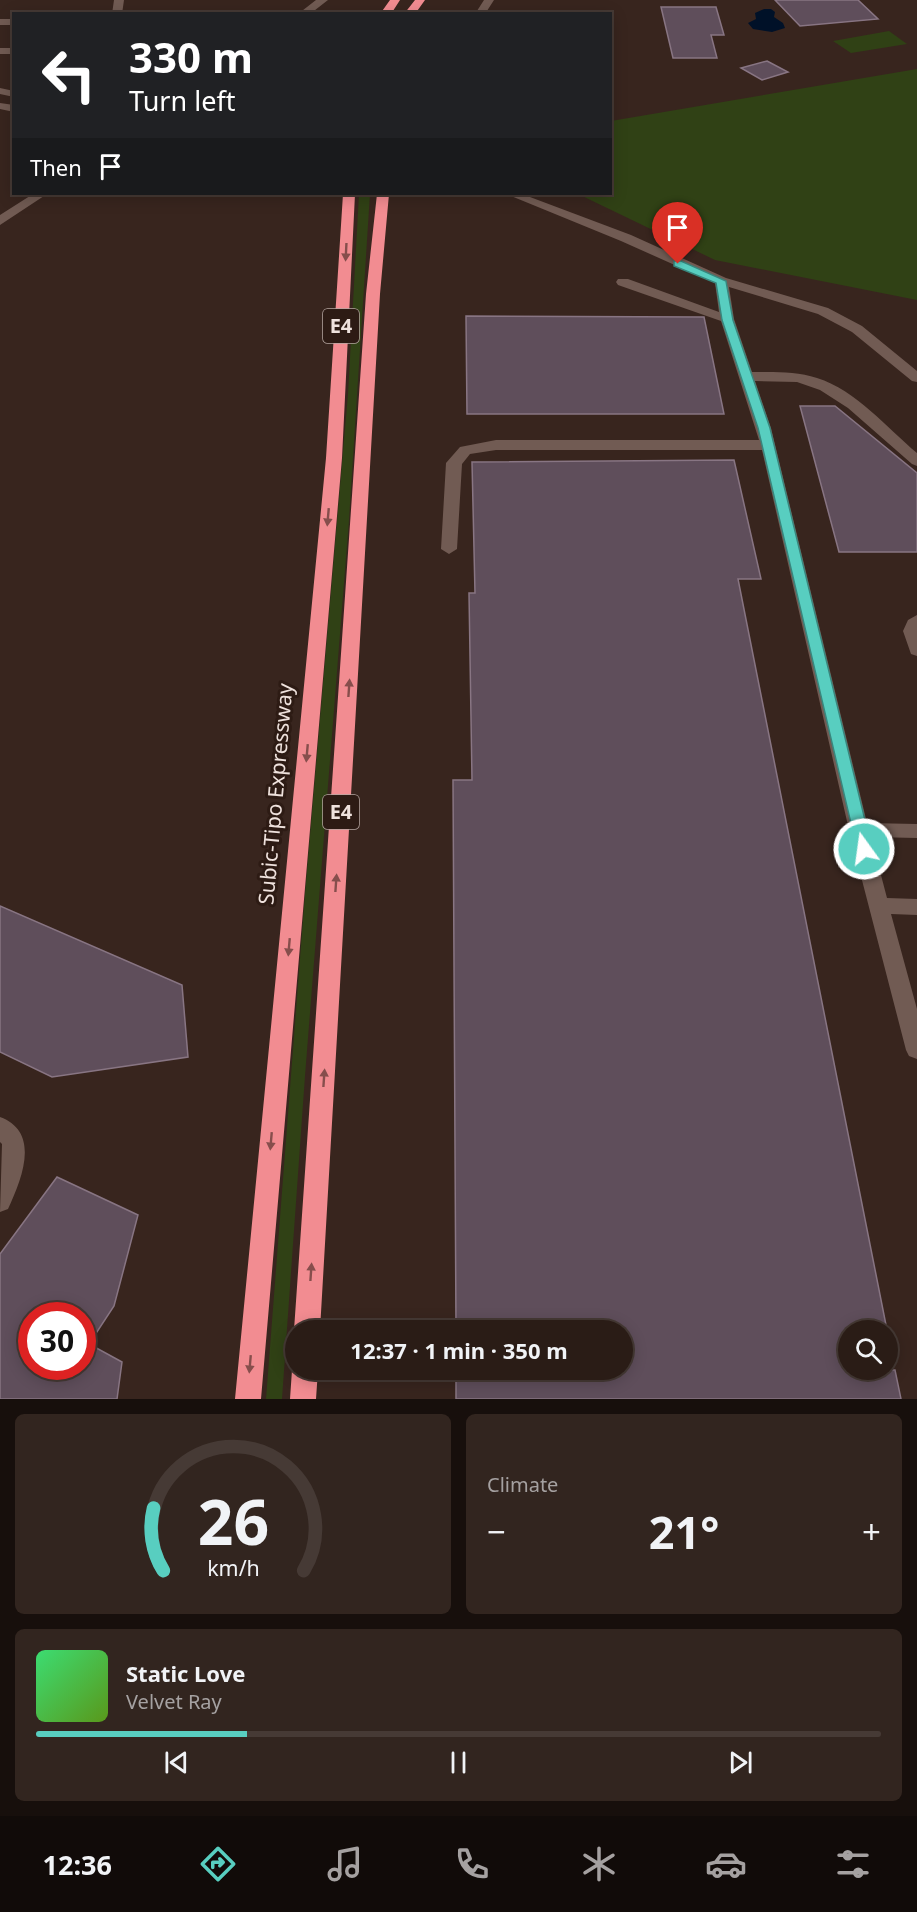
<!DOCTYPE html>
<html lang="en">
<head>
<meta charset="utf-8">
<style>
	:root { --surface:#2a1c16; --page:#32251f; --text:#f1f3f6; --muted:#a5a1a1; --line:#463a35; --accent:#58cec0 }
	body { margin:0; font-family:"Noto Sans",sans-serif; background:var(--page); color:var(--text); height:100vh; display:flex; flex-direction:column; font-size:22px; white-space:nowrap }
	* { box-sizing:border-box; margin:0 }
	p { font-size:20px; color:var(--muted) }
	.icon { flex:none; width:33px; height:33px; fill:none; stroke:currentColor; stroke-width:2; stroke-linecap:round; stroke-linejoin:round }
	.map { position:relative; height:1399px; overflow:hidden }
	.details { display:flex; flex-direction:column; gap:15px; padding:15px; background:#170f0c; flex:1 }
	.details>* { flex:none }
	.banner { position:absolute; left:12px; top:12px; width:600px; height:183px; border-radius:0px; box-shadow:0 3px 15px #0003,0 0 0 2px var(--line); background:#202124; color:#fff; overflow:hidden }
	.fabs { position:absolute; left:838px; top:1320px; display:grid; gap:12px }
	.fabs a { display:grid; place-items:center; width:60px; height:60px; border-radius:50%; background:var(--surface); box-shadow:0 3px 15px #0003,0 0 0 2px var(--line); font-size:30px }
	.speed { position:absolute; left:18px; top:1302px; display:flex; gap:12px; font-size:30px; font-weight:700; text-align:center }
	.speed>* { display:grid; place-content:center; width:78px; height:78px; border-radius:50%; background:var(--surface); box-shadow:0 3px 15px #0003,0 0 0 2px var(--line); line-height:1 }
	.speed .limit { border:9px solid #d22; background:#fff; color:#111 }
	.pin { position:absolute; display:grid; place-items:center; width:51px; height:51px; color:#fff; margin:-62px -26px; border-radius:50% 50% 50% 0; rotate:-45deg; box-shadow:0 0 6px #0007 }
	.pin .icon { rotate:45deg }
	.me { position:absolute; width:66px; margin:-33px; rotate:346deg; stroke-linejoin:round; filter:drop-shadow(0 0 4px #0008) }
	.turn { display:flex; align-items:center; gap:21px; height:126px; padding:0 18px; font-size:27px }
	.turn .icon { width:78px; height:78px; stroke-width:2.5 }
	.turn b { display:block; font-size:42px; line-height:51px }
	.then { display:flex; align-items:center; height:57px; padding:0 18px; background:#0003; gap:12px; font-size:22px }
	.big { font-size:45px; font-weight:700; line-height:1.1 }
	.details .tile { flex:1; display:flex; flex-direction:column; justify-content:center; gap:9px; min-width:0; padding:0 21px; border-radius:9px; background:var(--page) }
	.details .dial { align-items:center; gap:0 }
	.dial svg { height:156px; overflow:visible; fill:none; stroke:var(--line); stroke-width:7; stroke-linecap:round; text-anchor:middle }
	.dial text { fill:var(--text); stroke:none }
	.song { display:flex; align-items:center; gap:18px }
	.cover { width:72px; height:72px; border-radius:9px; background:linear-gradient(135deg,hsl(140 70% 55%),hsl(90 70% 35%)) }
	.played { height:6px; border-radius:3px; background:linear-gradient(90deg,var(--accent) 25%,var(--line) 25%) }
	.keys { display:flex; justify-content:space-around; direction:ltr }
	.heat { display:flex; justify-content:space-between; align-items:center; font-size:33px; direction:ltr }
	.details .tiles { flex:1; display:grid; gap:15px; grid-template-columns:1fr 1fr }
	.tile:last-child { grid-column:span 2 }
	.trip { position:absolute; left:285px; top:1320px; width:348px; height:60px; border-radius:30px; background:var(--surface); box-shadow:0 3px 15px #0003,0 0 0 2px var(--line); font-weight:700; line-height:60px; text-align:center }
	.dock { display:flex; height:96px; justify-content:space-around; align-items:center; background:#110b09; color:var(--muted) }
	.dock .icon { width:42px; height:42px }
	.dock .selected { color:var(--accent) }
	.dock b { font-size:27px; color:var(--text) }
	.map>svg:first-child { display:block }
	.green { fill:#304115 }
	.water { fill:#001128 }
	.building { fill:#5f4e5b; stroke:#887583; stroke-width:1.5; fill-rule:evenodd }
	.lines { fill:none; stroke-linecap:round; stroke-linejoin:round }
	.minor { fill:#715b53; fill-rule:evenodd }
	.highway { fill:#f28c91; fill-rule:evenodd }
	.oneway { fill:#864e4c }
	.route { fill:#58cec0; stroke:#39867d; stroke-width:1.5 }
	.labels { text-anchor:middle; stroke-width:6; stroke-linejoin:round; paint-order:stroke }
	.shield { fill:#2d1b14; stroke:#b5a6a1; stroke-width:1.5 }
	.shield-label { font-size:20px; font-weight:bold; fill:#efe2dd }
	.street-label { font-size:21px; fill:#efe2dd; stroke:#2d1b14 }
</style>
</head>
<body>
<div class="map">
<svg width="917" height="1399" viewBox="0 0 917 1399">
	<rect width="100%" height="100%" fill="#38251e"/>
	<path class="green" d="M889,31L907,44L851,53L833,41Z
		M917,69V300L715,260L578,194H610L611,121Z
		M359,194H370L349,520L305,1076L282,1399H266L305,894L348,394Z"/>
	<path class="water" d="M764,9H771L775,12L774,17L783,23L785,28L772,32L753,29L748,23L756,19L755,13Z"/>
	<path class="building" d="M775,0H858L878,19L800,26Z
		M661,7H716L724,35H711L717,58H673Z
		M767,61L788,72L762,80L741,68Z
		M466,316L704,317L724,414H467Z
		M800,406H835L917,473V552H839Z
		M734,460L761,579H738L887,1330H849V1370H895L901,1399H456V1370H622V1330H456L453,780H472L469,593H475L472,462Z
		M0,906L182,985L188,1057L52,1077L0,1052Z
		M57,1177L138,1215L114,1306L89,1344L122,1362L117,1399H0V1254ZM32,1316H82V1366H32Z"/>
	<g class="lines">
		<path class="minor" d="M114,0H124L122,14H112Z
			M316,0H328L310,14H298Z
			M484,0H494L485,14H475Z
			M0,19H14V25H0Z
			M0,48H14V54H0Z
			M0,88L14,91V97L0,94Z
			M0,103L14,105V112L0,109Z
			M33,194H47L0,225V215Z
			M506,194H522L631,235L726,278L828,308L862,326L917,371V382L912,381L852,332L818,314L729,287L734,319L752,372C774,372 796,371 817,378C856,390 887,428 917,453V466L912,464L848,408L820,390L797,382L755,381L771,428L867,823L917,824V838L871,837L887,898L917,899V915L891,914L917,1009V1059L909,1056L906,1050L849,830L762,450H496L470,454L462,464L457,549L449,554L441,549L446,463L460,447L496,440H759L721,321L618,285L616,282L618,279H628L719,312L715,283L621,241Z
			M917,615V656L911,654L903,631L908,620Z
			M0,1117C41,1132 22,1179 8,1209L0,1212L2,1144L0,1142Z"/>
		<path class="highway" d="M390,0H400L391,14H380Z
			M415,0H425L415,14H404Z
			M343,194H355L342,458L261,1399H235L326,458Z
			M377,194H389L380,294L320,1330H296V1332L294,1330L366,294Z
			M296,1362V1370H318L316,1399H290L292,1370Z"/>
	</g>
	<defs><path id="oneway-solid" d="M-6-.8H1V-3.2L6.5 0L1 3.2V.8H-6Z" transform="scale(1.5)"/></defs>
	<g class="oneway">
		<use href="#oneway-solid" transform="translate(346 252) rotate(93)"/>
		<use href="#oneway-solid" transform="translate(328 517) rotate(95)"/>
		<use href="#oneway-solid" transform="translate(349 688) rotate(-86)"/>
		<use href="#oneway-solid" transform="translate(307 753) rotate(95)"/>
		<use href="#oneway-solid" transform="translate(336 883) rotate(-86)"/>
		<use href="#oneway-solid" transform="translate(289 947) rotate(95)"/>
		<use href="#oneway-solid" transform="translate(324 1078) rotate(-86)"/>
		<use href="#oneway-solid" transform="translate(271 1141) rotate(95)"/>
		<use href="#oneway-solid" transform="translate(311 1272) rotate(-86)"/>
		<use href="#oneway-solid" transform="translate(250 1364) rotate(95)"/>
	</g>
	<path class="route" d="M674,261H681L726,281L733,320L770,428L872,849L870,853H859L857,849L758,428L722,320L716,283L674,266Z"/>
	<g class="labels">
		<g class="shield">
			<rect x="323" y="309" width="36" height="34" rx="4.5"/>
			<rect x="323" y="795" width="36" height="34" rx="4.5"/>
		</g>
		<g class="shield-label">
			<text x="341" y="333">E4</text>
			<text x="341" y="819">E4</text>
		</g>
		<g class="street-label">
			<text transform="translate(276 794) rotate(-85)" y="7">Subic-Tipo Expressway</text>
		</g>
	</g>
</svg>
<div class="fabs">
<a><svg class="icon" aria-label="search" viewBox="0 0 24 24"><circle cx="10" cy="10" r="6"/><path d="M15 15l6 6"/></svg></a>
</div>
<div class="speed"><div class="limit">30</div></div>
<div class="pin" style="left:678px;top:264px;background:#d93025"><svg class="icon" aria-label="arrive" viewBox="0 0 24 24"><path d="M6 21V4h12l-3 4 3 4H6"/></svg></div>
<svg class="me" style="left:864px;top:849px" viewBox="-20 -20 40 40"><circle r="17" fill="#58cec0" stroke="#fff" stroke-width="3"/><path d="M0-11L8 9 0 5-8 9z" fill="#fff"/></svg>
<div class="trip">12:37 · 1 min · 350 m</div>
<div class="banner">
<div class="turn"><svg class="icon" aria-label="left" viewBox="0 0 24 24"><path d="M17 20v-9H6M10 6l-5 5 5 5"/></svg><div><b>330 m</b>Turn left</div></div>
<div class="then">Then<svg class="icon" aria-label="arrive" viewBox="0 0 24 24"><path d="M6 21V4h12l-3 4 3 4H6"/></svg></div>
</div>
</div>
<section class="details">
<div class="tiles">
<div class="tile dial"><svg viewBox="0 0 100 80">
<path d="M14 69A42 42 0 1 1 86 69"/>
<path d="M14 69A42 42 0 0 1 9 37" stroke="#58cec0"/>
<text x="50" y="56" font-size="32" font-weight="700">26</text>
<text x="50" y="72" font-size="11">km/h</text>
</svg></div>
<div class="tile"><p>Climate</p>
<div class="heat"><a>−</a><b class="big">21°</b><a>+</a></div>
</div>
<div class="tile">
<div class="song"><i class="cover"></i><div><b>Static Love</b><p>Velvet Ray</p></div></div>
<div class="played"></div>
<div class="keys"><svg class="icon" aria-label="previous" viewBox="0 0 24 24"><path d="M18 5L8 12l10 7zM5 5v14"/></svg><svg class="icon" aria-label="pause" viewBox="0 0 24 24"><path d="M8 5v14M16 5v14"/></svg><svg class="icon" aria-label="next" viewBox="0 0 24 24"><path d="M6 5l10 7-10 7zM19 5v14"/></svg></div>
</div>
</div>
</section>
<nav class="dock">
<b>12:36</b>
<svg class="icon selected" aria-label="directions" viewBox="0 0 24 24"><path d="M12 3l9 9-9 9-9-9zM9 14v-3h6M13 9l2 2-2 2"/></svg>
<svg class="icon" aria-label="music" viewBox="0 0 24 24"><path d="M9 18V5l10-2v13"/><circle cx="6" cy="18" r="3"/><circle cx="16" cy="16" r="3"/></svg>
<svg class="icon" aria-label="phone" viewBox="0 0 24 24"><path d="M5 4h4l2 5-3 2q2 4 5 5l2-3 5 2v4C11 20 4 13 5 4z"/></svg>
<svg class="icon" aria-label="climate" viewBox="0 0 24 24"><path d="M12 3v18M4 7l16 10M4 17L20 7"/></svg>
<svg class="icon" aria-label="car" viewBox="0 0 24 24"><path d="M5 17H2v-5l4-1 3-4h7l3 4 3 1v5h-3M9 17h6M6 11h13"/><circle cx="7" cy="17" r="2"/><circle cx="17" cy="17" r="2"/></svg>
<svg class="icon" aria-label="filters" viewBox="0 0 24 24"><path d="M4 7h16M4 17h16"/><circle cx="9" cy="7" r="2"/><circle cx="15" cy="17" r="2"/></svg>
</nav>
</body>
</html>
